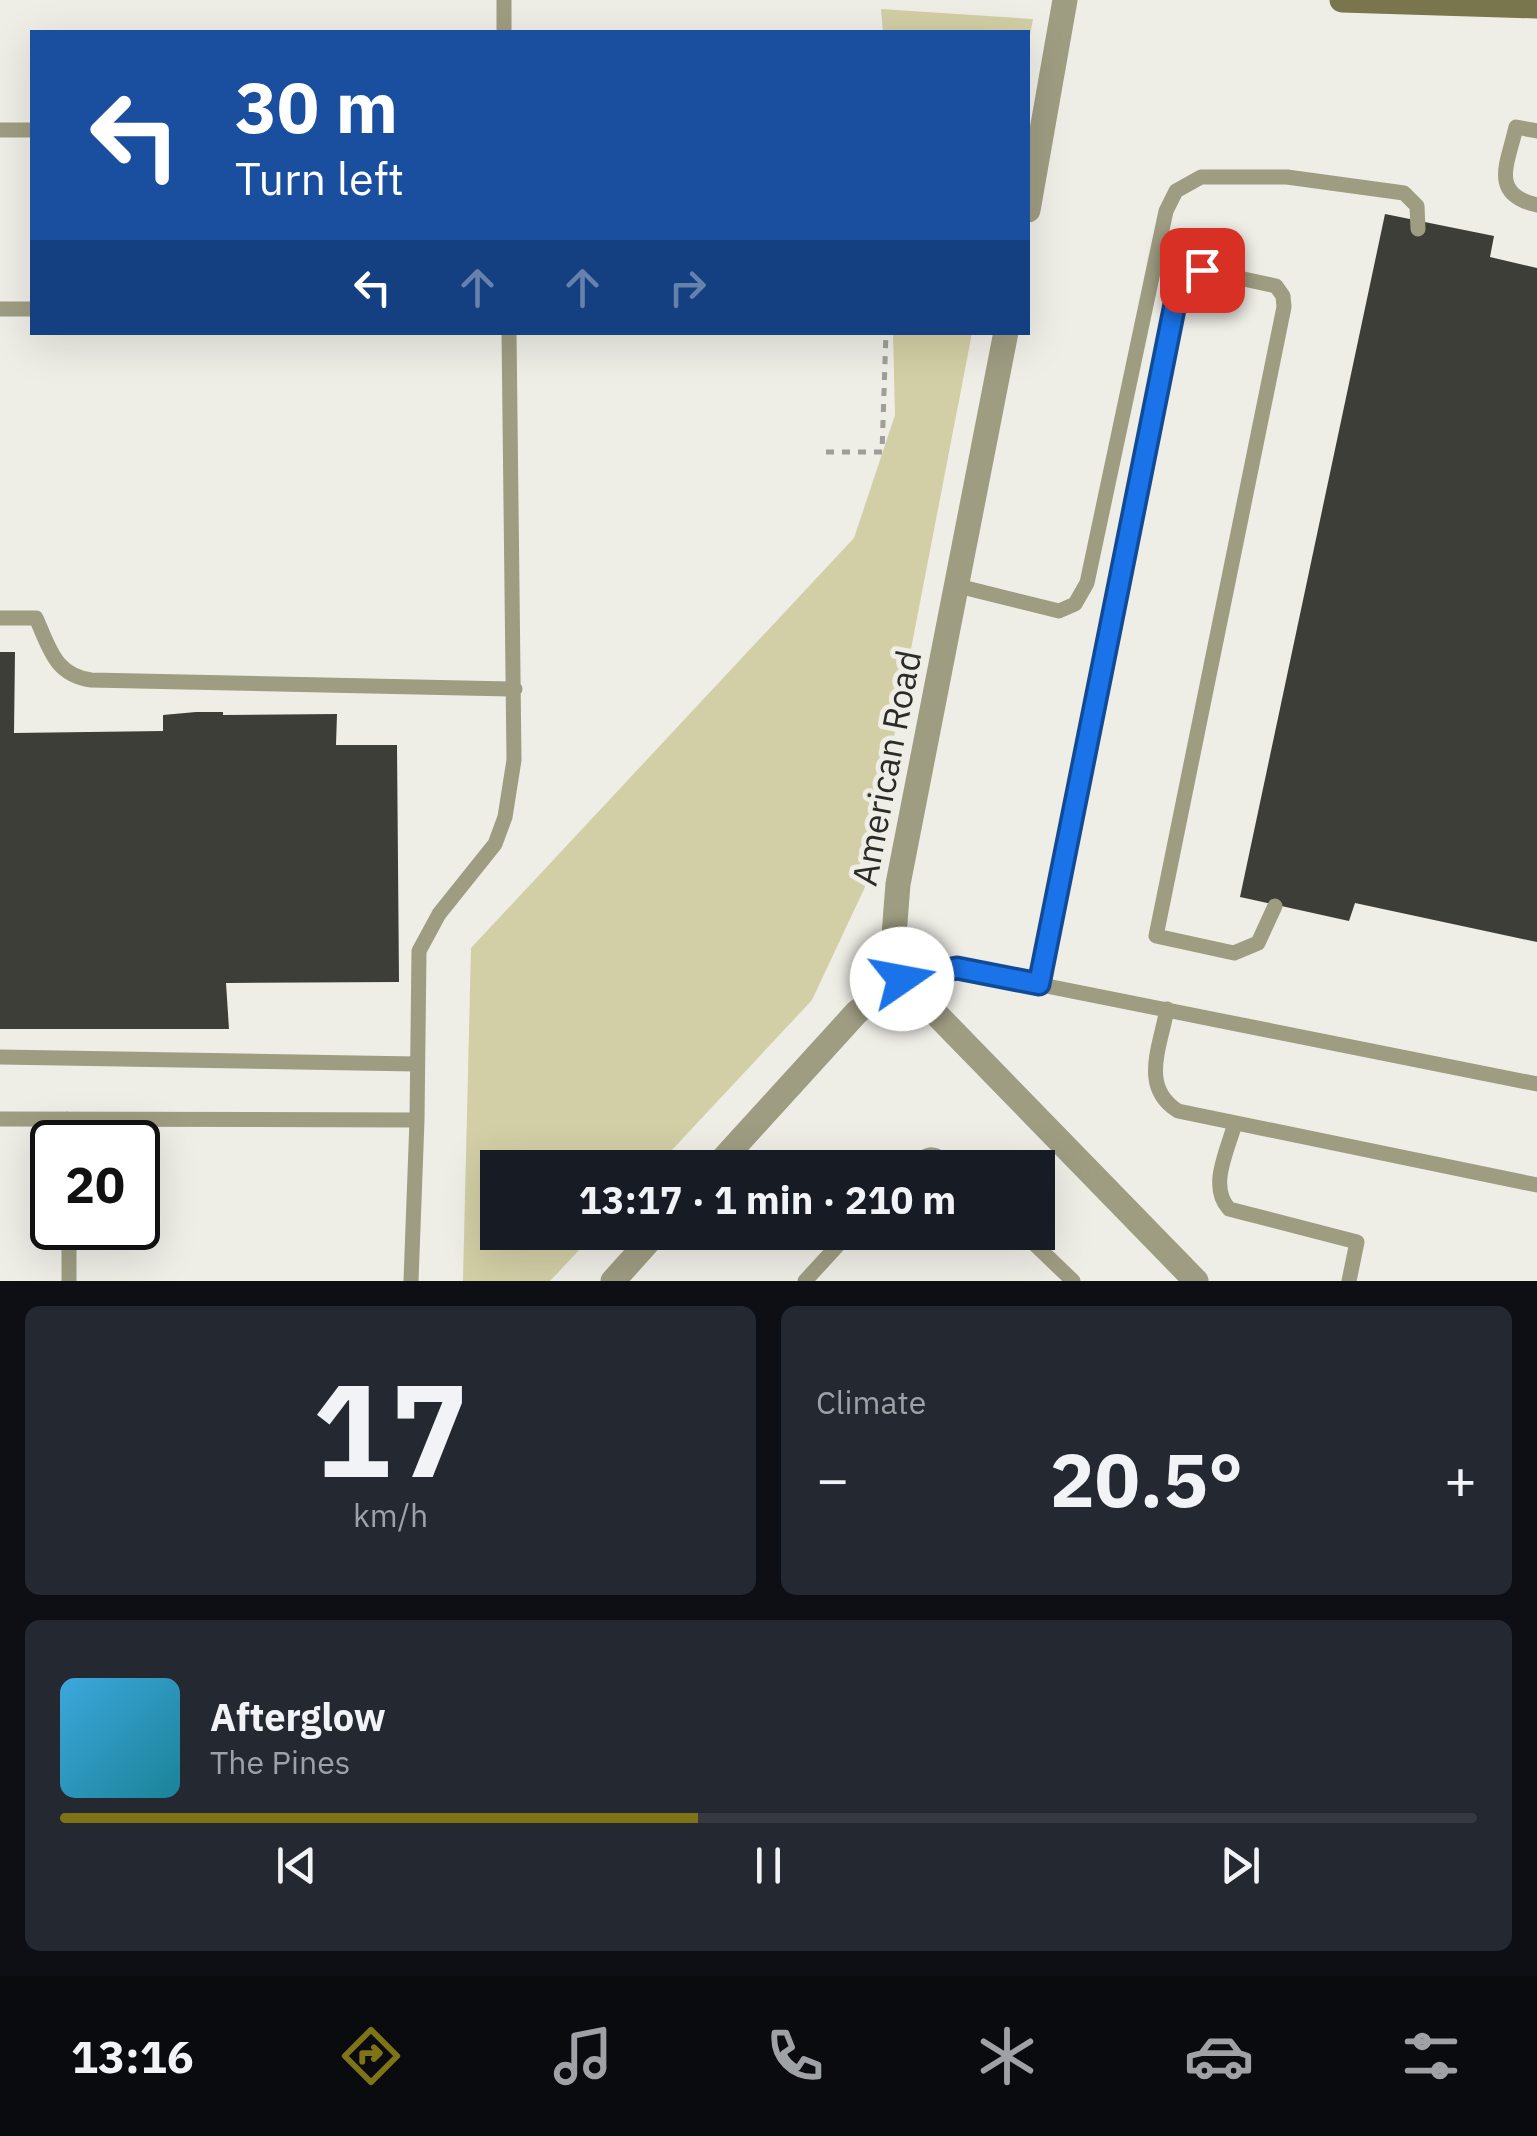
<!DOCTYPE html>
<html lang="en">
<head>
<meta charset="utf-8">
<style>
	:root { --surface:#171b24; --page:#242831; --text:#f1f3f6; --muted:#9ea1a6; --line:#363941; --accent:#7e7417 }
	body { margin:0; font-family:"IBM Plex Sans",sans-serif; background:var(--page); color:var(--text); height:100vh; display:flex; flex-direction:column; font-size:38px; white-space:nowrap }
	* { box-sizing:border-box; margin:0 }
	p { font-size:32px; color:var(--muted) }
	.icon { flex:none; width:55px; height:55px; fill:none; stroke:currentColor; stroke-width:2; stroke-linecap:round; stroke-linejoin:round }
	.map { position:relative; height:1281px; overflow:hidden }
	.panel { display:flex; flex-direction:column; gap:25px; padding:25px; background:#0d0f14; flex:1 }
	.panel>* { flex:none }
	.top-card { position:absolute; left:30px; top:30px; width:1000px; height:305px; border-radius:0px; box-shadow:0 10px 40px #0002; background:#1a4fa0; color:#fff; overflow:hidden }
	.speed { position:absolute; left:30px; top:1120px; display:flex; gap:20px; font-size:50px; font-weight:700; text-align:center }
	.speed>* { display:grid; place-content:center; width:130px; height:130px; border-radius:50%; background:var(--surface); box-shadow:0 10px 40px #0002; line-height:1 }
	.speed .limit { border:5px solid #111; border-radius:15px; background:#fff; color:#111 }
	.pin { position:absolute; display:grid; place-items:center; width:85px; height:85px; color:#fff; margin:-42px; border-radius:20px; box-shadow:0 5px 15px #0006 }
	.me { position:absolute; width:110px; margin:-55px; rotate:78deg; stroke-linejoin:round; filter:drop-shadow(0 0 8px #0008) }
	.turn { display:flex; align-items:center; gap:35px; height:210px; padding:0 40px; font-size:45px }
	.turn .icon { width:130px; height:130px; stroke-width:2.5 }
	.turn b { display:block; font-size:70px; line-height:85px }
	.lanes { display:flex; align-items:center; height:95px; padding:0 40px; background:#0003; justify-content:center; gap:50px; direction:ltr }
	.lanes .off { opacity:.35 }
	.big { font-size:75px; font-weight:800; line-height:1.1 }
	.panel .widget { flex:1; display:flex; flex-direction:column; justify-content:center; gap:15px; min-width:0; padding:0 35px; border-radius:15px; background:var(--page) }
	.panel .dial { align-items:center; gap:0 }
	.dial b { font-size:130px; line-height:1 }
	.song { display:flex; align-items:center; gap:30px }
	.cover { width:120px; height:120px; border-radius:15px; background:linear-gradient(135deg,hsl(200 70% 55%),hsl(190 70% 35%)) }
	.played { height:10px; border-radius:5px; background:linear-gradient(90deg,var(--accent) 45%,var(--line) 45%) }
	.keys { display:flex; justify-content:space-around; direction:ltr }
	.heat { display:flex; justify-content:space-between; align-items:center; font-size:55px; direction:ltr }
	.panel .tiles { flex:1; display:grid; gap:25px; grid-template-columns:1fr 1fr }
	.widget:last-child { grid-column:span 2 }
	.trip { position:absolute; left:480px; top:1150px; width:575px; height:100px; border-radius:0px; background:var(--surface); box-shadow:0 10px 40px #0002; font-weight:800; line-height:100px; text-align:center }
	.menu { display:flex; height:160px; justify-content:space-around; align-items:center; background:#090b0e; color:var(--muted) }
	.menu .icon { width:70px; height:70px }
	.menu .selected { color:var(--accent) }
	.menu b { font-size:45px; color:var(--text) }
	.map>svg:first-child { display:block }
	.green { fill:#d2cea5 }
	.building { fill:#3e3e38 }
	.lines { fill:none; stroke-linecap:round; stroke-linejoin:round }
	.path { stroke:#9f9e9a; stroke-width:5; stroke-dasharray:8 8; stroke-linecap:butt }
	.service { stroke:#9e9c81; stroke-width:15 }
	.minor { stroke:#9e9c81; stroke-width:25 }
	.secondary { stroke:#79754c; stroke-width:25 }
	.route-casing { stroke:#114b97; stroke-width:25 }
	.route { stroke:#1a73e8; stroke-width:18 }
	.labels { text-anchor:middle; stroke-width:10; stroke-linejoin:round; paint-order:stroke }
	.street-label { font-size:35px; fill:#2b2b29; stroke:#eeede6 }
</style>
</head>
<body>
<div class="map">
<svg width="1537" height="1281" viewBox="0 0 1537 1281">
	<rect width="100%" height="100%" fill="#eeede6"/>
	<path class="green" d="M881,9L1032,19H1033L1028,45V32H883Z
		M893,333H972L865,887L812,1000L656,1167L498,1168V1232L595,1233L550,1281H463L471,948L854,538L895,415Z"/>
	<path class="building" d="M1385,214L1494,236L1490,257L1537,268V942L1355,903L1349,921L1240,897Z
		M0,652H15L14,733L163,731V715L196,712H223V715L337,714L336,745H397L399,982L226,983L229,1029H0Z"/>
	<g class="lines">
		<path class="path" d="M826,452H882L886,332"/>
		<path class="service" d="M504,0V32
			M0,130H32
			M1537,131L1516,127C1508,163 1489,194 1537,205
			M0,309H32
			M958,586L1059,611L1075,604L1087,583L1166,211L1176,191L1201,177H1287L1404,193L1417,206L1418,229
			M0,618H36C50,649 55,675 91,680L515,689
			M902,979L957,968L1537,1084
			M1039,984L1179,289L1188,275L1202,270L1276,286L1283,296L1284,307L1156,936L1234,953L1258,943L1275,906
			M1167,1009C1160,1048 1140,1087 1178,1111L1537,1185
			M0,1057L416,1064
			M0,1119L417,1120L419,951L439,914L495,844L505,817L514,760L509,332
			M67,1119V1142
			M1235,1123C1228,1150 1208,1186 1229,1209L1357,1242L1349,1281
			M911,1168C928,1150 936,1151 953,1168
			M69,1228V1281
			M1022,1232L1073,1281
			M411,1281L417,1120
			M805,1281L850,1232"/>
		<path class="minor" d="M1028,210L1065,0
			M1006,332L898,884L894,935L902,979L1196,1281
			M715,1168L857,1012L902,979
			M613,1281L657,1232"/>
		<path class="secondary" d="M1342,0L1537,6"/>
	</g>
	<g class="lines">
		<defs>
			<path id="route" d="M902,979L957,968L1039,984L1178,289L1188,275L1202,270"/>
		</defs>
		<use href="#route" class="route-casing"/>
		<use href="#route" class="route"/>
	</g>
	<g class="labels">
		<g class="street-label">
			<text transform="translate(887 768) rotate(-79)" y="12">American Road</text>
		</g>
	</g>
</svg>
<div class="speed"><div class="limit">20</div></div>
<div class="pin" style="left:1202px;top:270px;background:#d93025"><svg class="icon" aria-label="arrive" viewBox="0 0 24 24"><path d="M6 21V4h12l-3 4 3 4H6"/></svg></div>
<svg class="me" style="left:902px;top:979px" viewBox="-20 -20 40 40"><circle r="19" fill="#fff"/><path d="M0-13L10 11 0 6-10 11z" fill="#1a73e8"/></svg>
<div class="trip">13:17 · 1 min · 210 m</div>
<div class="top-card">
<div class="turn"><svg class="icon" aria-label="left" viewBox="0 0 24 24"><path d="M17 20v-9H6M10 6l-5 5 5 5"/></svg><div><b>30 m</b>Turn left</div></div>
<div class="lanes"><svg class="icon" aria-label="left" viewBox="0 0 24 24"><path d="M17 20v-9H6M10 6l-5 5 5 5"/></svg><svg class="icon off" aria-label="ahead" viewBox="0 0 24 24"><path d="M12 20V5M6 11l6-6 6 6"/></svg><svg class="icon off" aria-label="ahead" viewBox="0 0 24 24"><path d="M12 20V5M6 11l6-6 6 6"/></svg><svg class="icon off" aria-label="right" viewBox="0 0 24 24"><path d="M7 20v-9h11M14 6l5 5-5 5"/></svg></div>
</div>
</div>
<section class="panel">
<div class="tiles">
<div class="widget dial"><b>17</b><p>km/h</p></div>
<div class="widget"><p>Climate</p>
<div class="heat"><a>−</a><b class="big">20.5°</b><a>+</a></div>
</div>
<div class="widget">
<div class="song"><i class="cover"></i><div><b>Afterglow</b><p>The Pines</p></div></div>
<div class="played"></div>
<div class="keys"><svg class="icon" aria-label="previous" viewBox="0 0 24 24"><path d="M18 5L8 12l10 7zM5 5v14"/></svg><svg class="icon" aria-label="pause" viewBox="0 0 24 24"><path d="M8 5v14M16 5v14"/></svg><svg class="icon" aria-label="next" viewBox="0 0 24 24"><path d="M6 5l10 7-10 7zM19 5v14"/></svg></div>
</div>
</div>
</section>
<nav class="menu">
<b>13:16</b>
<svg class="icon selected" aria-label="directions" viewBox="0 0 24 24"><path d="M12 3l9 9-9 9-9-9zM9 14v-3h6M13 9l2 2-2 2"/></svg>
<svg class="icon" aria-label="music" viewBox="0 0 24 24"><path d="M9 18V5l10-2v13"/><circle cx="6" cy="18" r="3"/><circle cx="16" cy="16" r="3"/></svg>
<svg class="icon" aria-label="phone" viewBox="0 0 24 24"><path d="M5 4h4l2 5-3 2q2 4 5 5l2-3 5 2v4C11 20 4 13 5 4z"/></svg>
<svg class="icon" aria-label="climate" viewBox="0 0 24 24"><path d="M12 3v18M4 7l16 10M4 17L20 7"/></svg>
<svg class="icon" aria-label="car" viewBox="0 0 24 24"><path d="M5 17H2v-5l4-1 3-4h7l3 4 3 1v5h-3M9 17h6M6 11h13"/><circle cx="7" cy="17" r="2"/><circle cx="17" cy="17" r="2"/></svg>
<svg class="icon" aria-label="filters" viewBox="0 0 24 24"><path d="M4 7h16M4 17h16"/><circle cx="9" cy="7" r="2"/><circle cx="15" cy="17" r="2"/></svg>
</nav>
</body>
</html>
